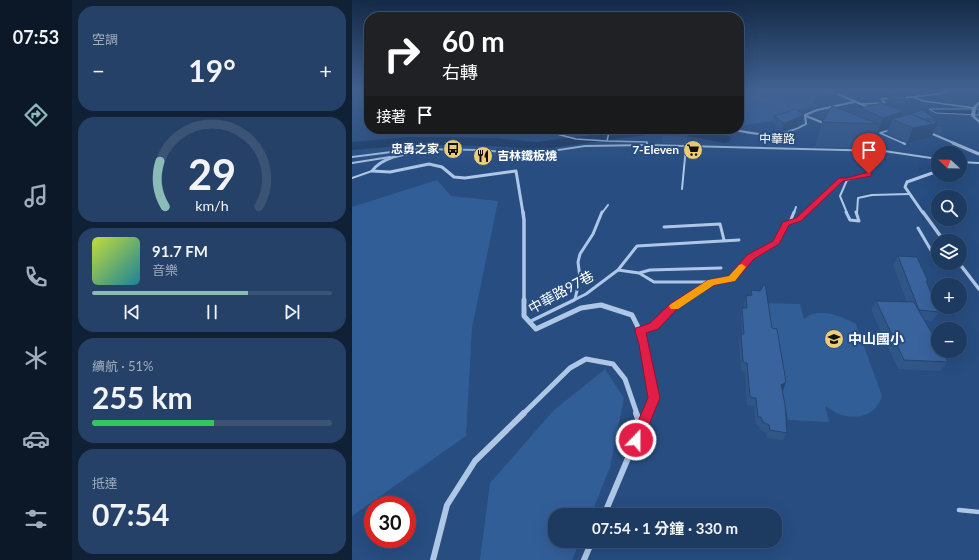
<!DOCTYPE html>
<html lang="zh-TW">
<head>
<meta charset="utf-8">
<style>
	:root { --surface:#1d3a61; --page:#254167; --text:#f1f3f6; --muted:#a0adbd; --line:#3b5476; --accent:#8bbbb9 }
	body { margin:0; font-family:Lato,"Noto Sans TC",sans-serif; background:var(--page); color:var(--text); height:100vh; display:flex; flex-direction:column; font-size:15px; white-space:nowrap }
	* { box-sizing:border-box; margin:0 }
	p { font-size:13px; color:var(--muted) }
	.icon { flex:none; width:22px; height:22px; fill:none; stroke:currentColor; stroke-width:2; stroke-linecap:round; stroke-linejoin:round }
	.map { position:relative; flex:1; overflow:hidden }
	.drawer { display:flex; flex-direction:column; gap:6px; padding:6px; background:#102035; width:280px }
	.drawer>* { flex:none }
	.hud { position:absolute; left:12px; top:12px; width:380px; height:122px; border-radius:16px; box-shadow:0 4px 16px #0002,0 0 0 1px var(--line); background:#202124; color:#fff; overflow:hidden }
	.needle { width:26px; rotate:292deg }
	.tools { position:absolute; left:579px; top:146px; display:grid; gap:8px }
	.tools a { display:grid; place-items:center; width:36px; height:36px; border-radius:50%; background:var(--surface); box-shadow:0 4px 16px #0002,0 0 0 1px var(--line); font-size:20px }
	.speed { position:absolute; left:12px; top:496px; display:flex; gap:8px; font-size:20px; font-weight:700; text-align:center }
	.speed>* { display:grid; place-content:center; width:52px; height:52px; border-radius:50%; background:var(--surface); box-shadow:0 4px 16px #0002,0 0 0 1px var(--line); line-height:1 }
	.speed .limit { border:6px solid #d22; background:#fff; color:#111 }
	.pin { position:absolute; display:grid; place-items:center; width:34px; height:34px; color:#fff; margin:-41px -17px; border-radius:50% 50% 50% 0; rotate:-45deg; box-shadow:0 0 4px #0007 }
	.pin .icon { rotate:45deg }
	.me { position:absolute; width:44px; margin:-22px; rotate:22deg; stroke-linejoin:round; filter:drop-shadow(0 0 3px #0008) }
	.turn { display:flex; align-items:center; gap:14px; height:84px; padding:0 12px; font-size:18px }
	.turn .icon { width:52px; height:52px; stroke-width:2.5 }
	.turn b { display:block; font-size:28px; line-height:34px }
	.then { display:flex; align-items:center; height:38px; padding:0 12px; background:#0003; gap:8px; font-size:15px }
	.big { font-size:30px; font-weight:700; line-height:1.1 }
	.drawer .widget { flex:1; display:flex; flex-direction:column; justify-content:center; gap:6px; min-width:0; padding:0 14px; border-radius:16px; background:var(--page) }
	.drawer .dial { align-items:center; gap:0 }
	.dial svg { height:104px; overflow:visible; fill:none; stroke:var(--line); stroke-width:7; stroke-linecap:round; text-anchor:middle }
	.dial text { fill:var(--text); stroke:none }
	.song { display:flex; align-items:center; gap:12px }
	.cover { width:48px; height:48px; border-radius:6px; background:linear-gradient(135deg,hsl(70 70% 55%),hsl(190 70% 35%)) }
	.played { height:4px; border-radius:2px; background:linear-gradient(90deg,var(--accent) 65%,var(--line) 65%) }
	.keys { display:flex; justify-content:space-around; direction:ltr }
	.heat { display:flex; justify-content:space-between; align-items:center; font-size:22px; direction:ltr }
	.charge { height:6px; border-radius:3px; background:linear-gradient(90deg,#34c759 51%,var(--line) 0) }
	.trip { position:absolute; left:196px; top:508px; width:234px; height:40px; border-radius:16px; background:var(--surface); box-shadow:0 4px 16px #0002,0 0 0 1px var(--line); font-weight:700; line-height:40px; text-align:center }
	main { display:flex; flex:1; min-height:0 }
	.tabs { display:flex; flex-direction:column; width:72px; justify-content:space-around; align-items:center; background:#0c1727; color:var(--muted) }
	.tabs .icon { width:28px; height:28px }
	.tabs .active { color:var(--accent) }
	.tabs b { font-size:18px; color:var(--text) }
	.map>svg:first-child { display:block }
	.green { fill:#325e98 }
	.water { fill:#1b3862; stroke:#a3c2e6 }
	.lines { fill:none; stroke-linecap:round; stroke-linejoin:round }
	.river { fill:#1b3862; fill-rule:evenodd }
	.minor-tunnel { stroke:#476894; stroke-width:2; stroke-dasharray:2 1; stroke-linecap:butt }
	.service-far4 { stroke:#afc7e6; stroke-width:1.5 }
	.service-far3 { stroke:#afc7e6; stroke-width:2 }
	.service-far2 { stroke:#afc7e6; stroke-width:3 }
	.service-far1 { stroke:#afc7e6; stroke-width:3.5 }
	.service { stroke:#afc7e6; stroke-width:4.5 }
	.minor-far4 { stroke:#afc7e6; stroke-width:2 }
	.minor-far3 { stroke:#afc7e6; stroke-width:3 }
	.minor-far2 { stroke:#afc7e6; stroke-width:3.5 }
	.minor-far1 { stroke:#afc7e6; stroke-width:5 }
	.minor { stroke:#afc7e6; stroke-width:6 }
	.tertiary { fill:#afc7e6; fill-rule:evenodd }
	.wall { fill:#305587 }
	.shaded-wall { fill:#27456e }
	.building { fill:#38639d; stroke:#27456e }
	.route { fill:#e11d48; stroke:#92132f }
	.slow { fill:#f59e0b }
	.labels { text-anchor:middle; stroke-width:4; stroke-linejoin:round; paint-order:stroke }
	.far-street-label { font-size:12px; fill:#fff; stroke:#274d81 }
	.far-poi-label { font-size:12px; font-weight:bold; fill:#fff; stroke:#274d81; text-anchor:end }
	.street-label { font-size:14px; fill:#fff; stroke:#274d81 }
	.poi-label { font-size:14px; font-weight:bold; fill:#fff; stroke:#274d81; text-anchor:start }
</style>
</head>
<body>
<main>
<nav class="tabs">
<b>07:53</b>
<svg class="icon active" aria-label="directions" viewBox="0 0 24 24"><path d="M12 3l9 9-9 9-9-9zM9 14v-3h6M13 9l2 2-2 2"/></svg>
<svg class="icon" aria-label="music" viewBox="0 0 24 24"><path d="M9 18V5l10-2v13"/><circle cx="6" cy="18" r="3"/><circle cx="16" cy="16" r="3"/></svg>
<svg class="icon" aria-label="phone" viewBox="0 0 24 24"><path d="M5 4h4l2 5-3 2q2 4 5 5l2-3 5 2v4C11 20 4 13 5 4z"/></svg>
<svg class="icon" aria-label="climate" viewBox="0 0 24 24"><path d="M12 3v18M4 7l16 10M4 17L20 7"/></svg>
<svg class="icon" aria-label="car" viewBox="0 0 24 24"><path d="M5 17H2v-5l4-1 3-4h7l3 4 3 1v5h-3M9 17h6M6 11h13"/><circle cx="7" cy="17" r="2"/><circle cx="17" cy="17" r="2"/></svg>
<svg class="icon" aria-label="filters" viewBox="0 0 24 24"><path d="M4 7h16M4 17h16"/><circle cx="9" cy="7" r="2"/><circle cx="15" cy="17" r="2"/></svg>
</nav>
<section class="drawer">
<div class="widget"><p>空調</p>
<div class="heat"><a>−</a><b class="big">19°</b><a>+</a></div>
</div>
<div class="widget dial"><svg viewBox="0 0 100 80">
<path d="M14 69A42 42 0 1 1 86 69"/>
<path d="M14 69A42 42 0 0 1 10 34" stroke="#8bbbb9"/>
<text x="50" y="56" font-size="32" font-weight="700">29</text>
<text x="50" y="72" font-size="11">km/h</text>
</svg></div>
<div class="widget">
<div class="song"><i class="cover"></i><div><b>91.7 FM</b><p>音樂</p></div></div>
<div class="played"></div>
<div class="keys"><svg class="icon" aria-label="previous" viewBox="0 0 24 24"><path d="M18 5L8 12l10 7zM5 5v14"/></svg><svg class="icon" aria-label="pause" viewBox="0 0 24 24"><path d="M8 5v14M16 5v14"/></svg><svg class="icon" aria-label="next" viewBox="0 0 24 24"><path d="M6 5l10 7-10 7zM19 5v14"/></svg></div>
</div>
<div class="widget"><p>續航 · 51%</p><b class="big">255 km</b><div class="charge"></div></div>
<div class="widget"><p>抵達</p><b class="big">07:54</b></div>
</section>
<div class="map">
<svg width="627" height="560" viewBox="0 0 627 560">
	<rect width="100%" height="100%" fill="#274d81"/>
	<path class="green" d="M387,90H506L469,97L460,102L468,106L428,114L420,121L389,126H387Z
		M85,180L99,196L146,201L120,328L114,436L0,516V207Z
		M414,303L448,304L452,319C468,306 488,316 504,324L530,396C525,415 505,421 487,414C482,412 477,408 473,406L477,422L436,420Z
		M253,369L272,398L258,467L239,515H203V541H228L220,560H128L138,483L201,411Z"/>
	<path class="water" d="M577,109H627V115L584,113Z"/>
	<g class="lines">
		<path class="river" d="M290,129H334L373,135L377,136L379,139L377,142L373,143L319,133H309L184,150L143,146L84,145H58L0,150V142L58,137L143,138L184,142Z"/>
		<path class="minor-tunnel" d="M387,90L442,111
			M476,90L486,94"/>
		<path class="service-far4" d="M562,97L571,101L622,108
			M550,98L587,94L600,90
			M510,104L533,103L529,99L540,98
			M177,129L189,130L224,139L255,141
			M254,129L257,132L255,141L295,142V144
			M538,130L528,133L553,144
			M257,132L292,129"/>
		<path class="service-far3" d="M295,143V145
			M551,143L553,144
			M0,163L38,157
			M0,178L20,171
			M330,189L334,147
			M250,213L256,205
			M442,213L444,207
			M453,213L490,179L495,180
			M495,213L488,196L495,180L517,174
			M505,213L506,198L520,195L557,194"/>
		<path class="service-far2" d="M494,212L498,220L507,221L504,212
			M438,222L442,212
			M312,227L368,224L372,240
			M566,228L580,252L586,253
			M266,270L287,273L298,270L369,268
			M287,273L302,282H359
			M223,299L228,278L226,262L228,254L241,234L250,212
			M220,301L234,294L266,270L285,246L387,240
			M331,301L360,282L379,278L398,257L424,242L434,223L446,219L454,212"/>
		<path class="service-far1" d="M177,322L222,300
			M288,331L302,326L321,307L332,300"/>
		<path class="service" d="M607,510L627,512"/>
		<path class="minor-far4" d="M486,94L518,108
			M449,114L474,124
			M453,115L465,110L502,102
			M378,129C405,135 429,139 454,124L453,115
			M576,132L604,144
			M515,142L519,144"/>
		<path class="minor-far3" d="M517,143L532,151
			M601,143L627,154
			M81,149C62,153 32,154 20,171L38,172L77,164L90,167L102,177L113,178L164,171L171,213
			M571,213L553,187L555,182L586,171"/>
		<path class="minor-far2" d="M171,212L172,220V301
			M571,212L592,241
			M607,263L627,289"/>
		<path class="minor-far1" d="M172,300V316L184,329L229,308L249,305L280,315L288,331L292,344L302,398L295,414
			M171,414L218,368L234,359L261,364L273,379L285,414"/>
		<path class="minor" d="M284,413L289,428
			M252,515L295,413
			M81,560L95,505L123,461L172,413
			M232,560L240,541"/>
		<path class="tertiary" d="M626,102H627V105L624,108L623,116L627,120V123L619,116L620,108Z
			M295,144L532,150L586,158V160L532,152L295,146L233,147L193,153L163,154L128,151L63,150L0,158V156L63,148L128,149L163,152L193,151L233,145Z
			M608,161L627,162V164L608,163Z"/>
	</g>
	<path class="wall" d="M529,90H544L545,91L544,95L530,96L528,93Z
		M537,96L555,100L553,104H539L535,100Z
		M508,108L550,116L559,114V113L571,110L591,127L588,134L582,132L579,137L555,143L534,133L537,128L525,132L524,131L517,148L463,147L470,122L505,116Z
		M452,115L450,122L435,130H430L421,123L422,116Z
		M336,129L335,144L310,143V135Z
		M546,256L576,281L575,283L587,312L580,321L572,320L596,362L588,371L546,369L519,310L524,301L555,302L541,265Z
		M399,290L420,328L431,391L435,433L431,440L415,438L414,433L408,430L406,425H404L402,406L395,405L393,372L389,371L387,343L389,334H390L389,317L390,308H393L392,305L394,296L398,295Z"/>
	<path class="shaded-wall" d="M552,111L548,123L540,119L537,128L525,132L531,118Z
		M452,115L450,122L435,130H430L432,123Z
		M586,123L579,137L555,143L561,128Z
		M434,382L431,391L429,385Z"/>
	<path class="building" d="M531,90H544L545,91H532Z
		M550,95L555,100L541,99L537,96Z
		M530,103L552,111L531,118L508,108Z
		M480,106L527,124L470,122Z
		M444,109L452,115L436,122L432,123L422,116Z
		M571,110L586,122L575,118L574,120L561,115L559,113Z
		M559,114L580,123L575,118L586,123L561,128L540,119Z
		M586,123L591,127L585,125Z
		M311,129H336V136L310,135Z
		M546,256L565,257L576,281H574L587,312L567,310Z
		M413,283L420,328L425,329L434,382L429,385L433,404L435,433L418,430L417,425L411,422L409,417H406L404,398L398,397L395,363L391,362L389,334H392L390,308H395L394,296L400,295L399,290L408,291Z
		M524,301L562,302L586,344V351H590L596,362L552,360Z"/>
	<linearGradient id="sky" x2="0" y2="1"><stop stop-color="#152a47"/><stop offset="0.53" stop-color="#416292"/><stop offset="1" stop-color="#416292" stop-opacity="0"/></linearGradient>
	<rect width="627" height="169" fill="url(#sky)"/>
	<path class="route" d="M517,172L520,174L519,176L491,181L449,221L437,225L427,244L402,259L383,281L362,285L325,309L306,329L294,333L308,398L289,444L284,446L280,444L278,440L296,398L287,344L283,331L284,328L298,323L318,304L356,280L377,276L395,255L421,241L431,222L444,218L487,178H495Z"/>
	<path class="slow" d="M390,264L394,267L383,281L362,285L326,309H319L317,306L319,304L356,280L377,276L387,265Z"/>
	<defs>
		<symbol id="bus-disc" viewBox="-11 -11 22 22"><circle r="9.5" fill="#eecd75" stroke="#274d81"/><path d="M-5-6H5V4H4V6H2V4H-2V6H-4V4H-5ZM-3.5-4V0h7V-4ZM-3.5 1.2v1.5H-2V1.2ZM2 1.2v1.5H3.5V1.2Z" fill="#111"/></symbol>
		<symbol id="supermarket-disc" viewBox="-11 -11 22 22"><circle r="9.5" fill="#eecd75" stroke="#274d81"/><path d="M-6-5.5h2.5l.6 2H6L4.5 2H-2.5L-4.4-4H-6ZM-1.5 3.2a1.3 1.3 0 1 0 .1 0ZM3 3.2a1.3 1.3 0 1 0 .1 0Z" fill="#111"/></symbol>
		<symbol id="restaurant-disc" viewBox="-11 -11 22 22"><circle r="9.5" fill="#eecd75" stroke="#274d81"/><path d="M-5-6h1v4h1v-4h1v4h1v-4h1v5L-1.5 .5V6h-2V.5L-5-1ZM5-6V6H3V1.5H1.5Q1.5-4 5-6Z" fill="#111"/></symbol>
		<symbol id="school-disc" viewBox="-11 -11 22 22"><circle r="9.5" fill="#eecd75" stroke="#274d81"/><path d="M0-5L7-2L0 1L-7-2ZM-4 1L0 2.5L4 1V4Q0 6-4 4Z" fill="#111"/></symbol>
	</defs>
	<g fill-rule="evenodd">
		<use href="#bus-disc" x="90" y="138" width="22" height="22"/>
		<use href="#supermarket-disc" x="330" y="139" width="22" height="22"/>
		<use href="#restaurant-disc" x="120" y="145" width="22" height="22"/>
		<use href="#school-disc" x="471" y="328" width="22" height="22"/>
	</g>
	<g class="labels">
		<g class="far-street-label">
			<text transform="translate(425 139) rotate(1)" y="4">中華路</text>
		</g>
		<g class="far-poi-label">
			<text x="87" y="153">忠勇之家</text>
			<text x="327" y="154">7-Eleven</text>
			<text x="145" y="160" text-anchor="start">吉林鐵板燒</text>
		</g>
		<g class="street-label">
			<text transform="translate(209 292) rotate(-29)" y="5">中華路97巷</text>
		</g>
		<g class="poi-label">
			<text x="496" y="344">中山國小</text>
		</g>
	</g>
</svg>
<div class="tools">
<a><svg class="needle" viewBox="-14 -14 28 28"><path d="M0-13l5 13h-10z" fill="#e53935"/><path d="M0 13l5-13h-10z" fill="#a0adbd"/></svg></a>
<a><svg class="icon" aria-label="search" viewBox="0 0 24 24"><circle cx="10" cy="10" r="6"/><path d="M15 15l6 6"/></svg></a>
<a><svg class="icon" aria-label="layers" viewBox="0 0 24 24"><path d="M12 4l9 5-9 5-9-5zM3 14l9 5 9-5"/></svg></a>
<a>+</a>
<a>−</a>
</div>
<div class="speed"><div class="limit">30</div></div>
<div class="pin" style="left:517px;top:174px;background:#d93025"><svg class="icon" aria-label="arrive" viewBox="0 0 24 24"><path d="M6 21V4h12l-3 4 3 4H6"/></svg></div>
<svg class="me" style="left:284px;top:440px" viewBox="-20 -20 40 40"><circle r="17" fill="#e11d48" stroke="#fff" stroke-width="3"/><path d="M0-11L8 9 0 5-8 9z" fill="#fff"/></svg>
<div class="trip">07:54 · 1 分鐘 · 330 m</div>
<div class="hud">
<div class="turn"><svg class="icon" aria-label="right" viewBox="0 0 24 24"><path d="M7 20v-9h11M14 6l5 5-5 5"/></svg><div><b>60 m</b>右轉</div></div>
<div class="then">接著<svg class="icon" aria-label="arrive" viewBox="0 0 24 24"><path d="M6 21V4h12l-3 4 3 4H6"/></svg></div>
</div>
</div>
</main>
</body>
</html>
